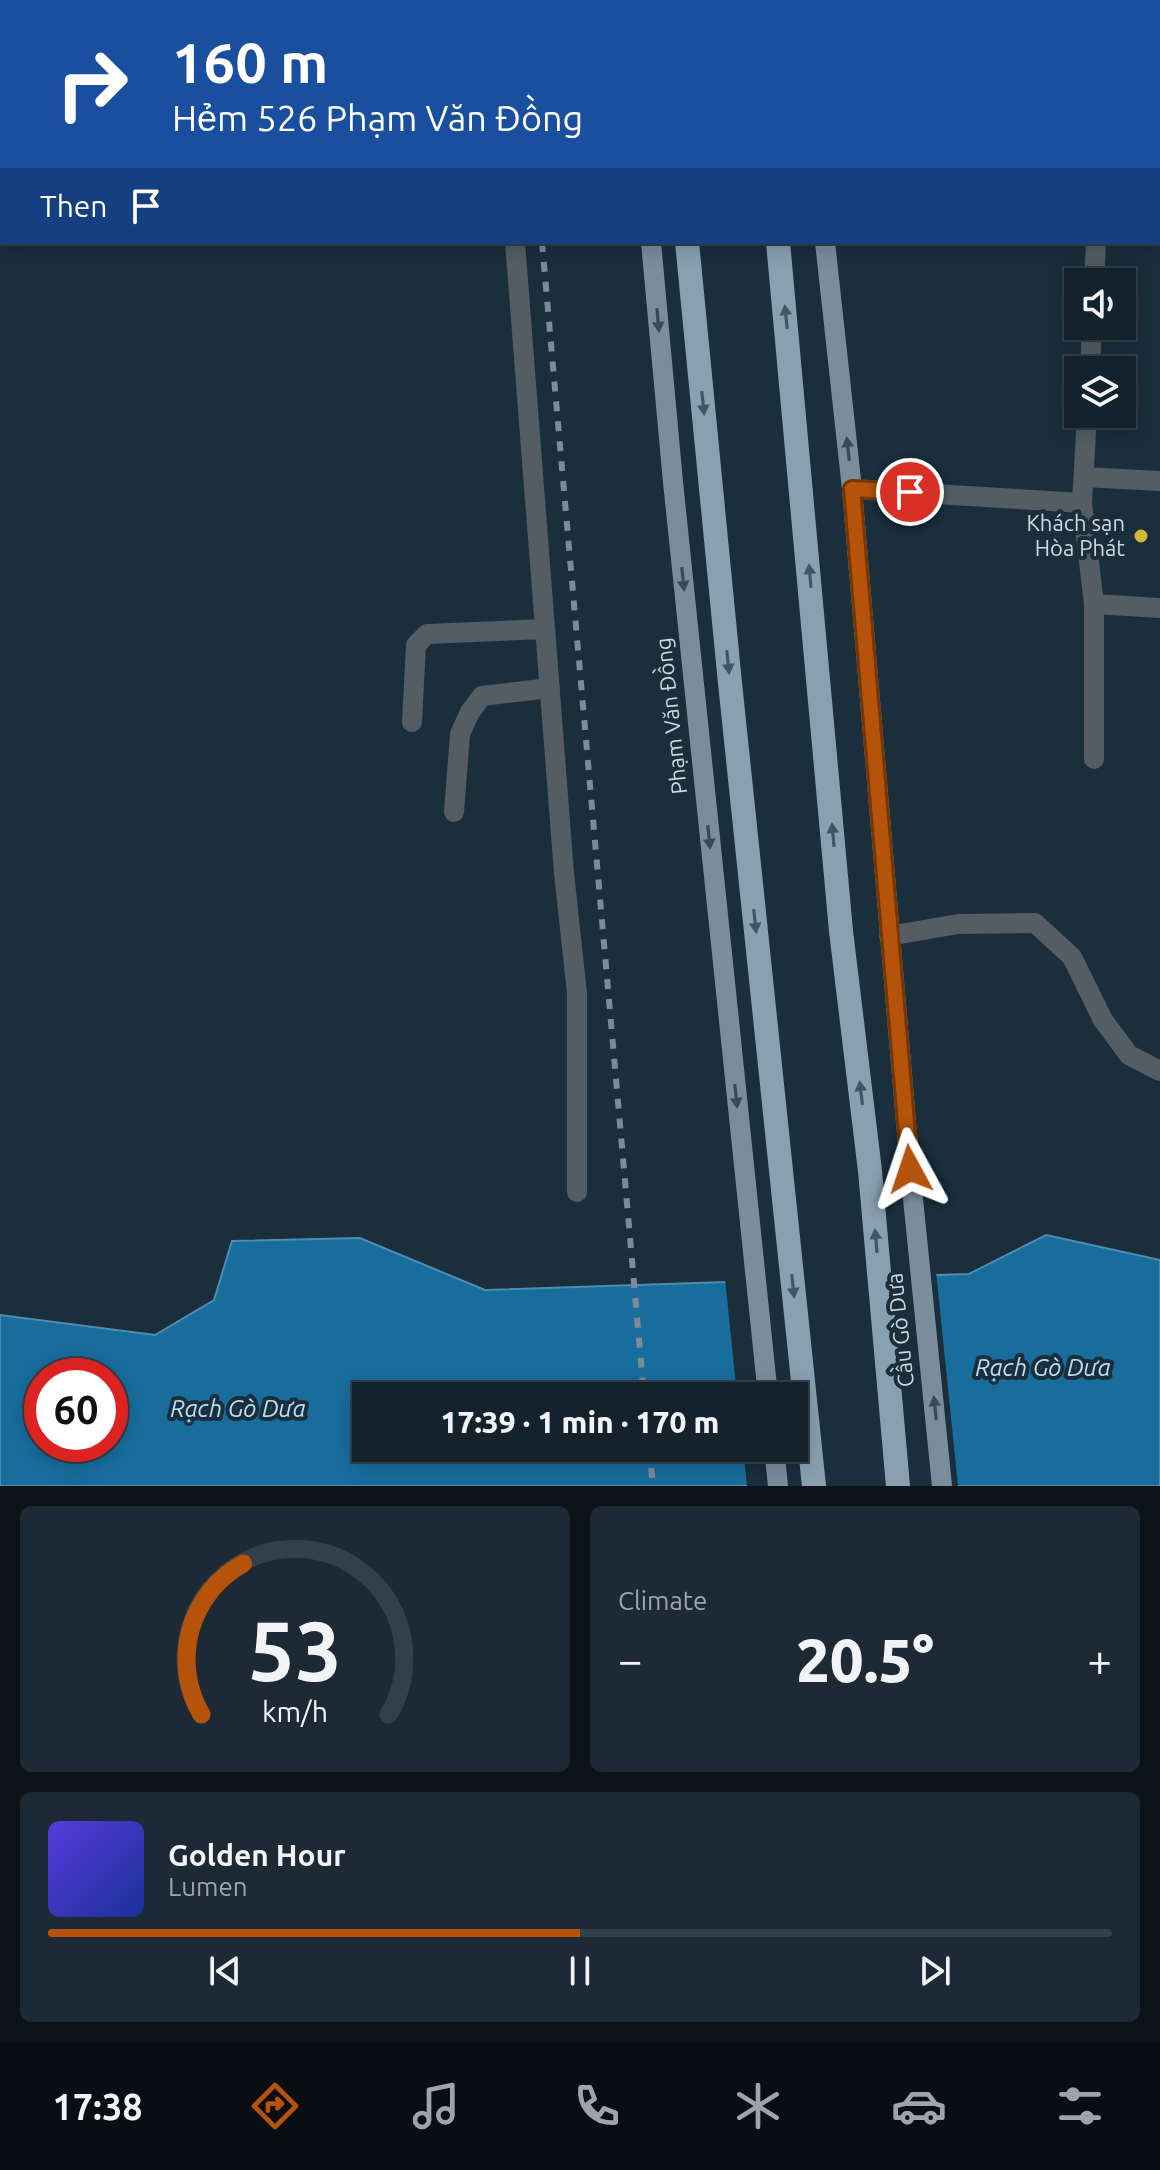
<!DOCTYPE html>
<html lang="en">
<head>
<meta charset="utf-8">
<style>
	:root { --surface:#14222d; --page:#1d2a35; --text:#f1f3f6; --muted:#9da4aa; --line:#333f49; --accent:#b45309 }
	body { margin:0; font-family:Ubuntu,sans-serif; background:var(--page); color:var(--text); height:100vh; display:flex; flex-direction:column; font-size:30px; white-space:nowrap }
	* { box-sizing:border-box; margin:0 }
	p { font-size:26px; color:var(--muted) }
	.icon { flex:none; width:44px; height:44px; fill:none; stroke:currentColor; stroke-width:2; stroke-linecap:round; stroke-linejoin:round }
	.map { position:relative; height:1486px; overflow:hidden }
	.sheet { display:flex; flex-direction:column; gap:20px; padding:20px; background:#0b1319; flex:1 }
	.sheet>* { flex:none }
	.hud { position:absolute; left:0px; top:0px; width:1160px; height:244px; box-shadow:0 4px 20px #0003,0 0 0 2px var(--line); background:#1a4fa0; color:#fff; overflow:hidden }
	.buttons { position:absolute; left:1064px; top:268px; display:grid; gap:16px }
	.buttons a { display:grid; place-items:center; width:72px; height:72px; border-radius:0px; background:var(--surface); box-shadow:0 4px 20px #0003,0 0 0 2px var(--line); font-size:40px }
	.speed { position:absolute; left:24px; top:1358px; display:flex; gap:16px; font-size:40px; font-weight:700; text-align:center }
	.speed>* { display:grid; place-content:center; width:104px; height:104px; border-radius:50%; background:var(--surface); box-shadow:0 4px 20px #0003,0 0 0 2px var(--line); line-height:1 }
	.speed .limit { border:12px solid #d22; background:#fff; color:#111 }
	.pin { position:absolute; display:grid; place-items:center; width:68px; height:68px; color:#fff; margin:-34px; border:4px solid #fff; border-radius:50%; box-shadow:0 2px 8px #0007 }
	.me { position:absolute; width:88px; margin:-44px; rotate:355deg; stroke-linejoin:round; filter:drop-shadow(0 0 6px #0008) }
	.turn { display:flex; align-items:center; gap:28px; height:168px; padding:0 40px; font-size:36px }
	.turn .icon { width:104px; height:104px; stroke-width:2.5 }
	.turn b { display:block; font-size:56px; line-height:68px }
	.then { display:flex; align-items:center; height:76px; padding:0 40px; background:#0003; gap:16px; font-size:30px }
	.big { font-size:60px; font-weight:800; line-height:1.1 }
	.sheet .widget { flex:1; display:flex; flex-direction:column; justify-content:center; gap:12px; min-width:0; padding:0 28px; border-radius:12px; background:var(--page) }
	.sheet .dial { align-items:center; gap:0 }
	.dial svg { height:208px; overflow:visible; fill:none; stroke:var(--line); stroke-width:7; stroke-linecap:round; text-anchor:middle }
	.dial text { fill:var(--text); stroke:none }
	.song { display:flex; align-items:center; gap:24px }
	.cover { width:96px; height:96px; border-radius:12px; background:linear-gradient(135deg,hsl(250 70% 55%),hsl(230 70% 35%)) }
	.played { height:8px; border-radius:4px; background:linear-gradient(90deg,var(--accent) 50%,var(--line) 50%) }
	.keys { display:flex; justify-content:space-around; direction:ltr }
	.heat { display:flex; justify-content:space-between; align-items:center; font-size:44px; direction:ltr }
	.sheet .tiles { flex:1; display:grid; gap:20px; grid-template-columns:1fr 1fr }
	.widget:last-child { grid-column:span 2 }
	.trip { position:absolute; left:352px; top:1382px; width:456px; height:80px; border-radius:0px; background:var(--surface); box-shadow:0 4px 20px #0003,0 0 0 2px var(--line); font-weight:800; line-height:80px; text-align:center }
	.tabs { display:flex; height:128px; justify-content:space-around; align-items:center; background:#080e12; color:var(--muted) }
	.tabs .icon { width:56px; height:56px }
	.tabs .active { color:var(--accent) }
	.tabs b { font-size:36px; color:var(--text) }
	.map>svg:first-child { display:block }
	.water { fill:#186d9d; stroke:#4e8db2; stroke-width:2; fill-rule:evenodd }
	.pier { fill:#1a2e3c }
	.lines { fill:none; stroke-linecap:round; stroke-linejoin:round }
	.minor { stroke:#535d63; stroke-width:20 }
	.major { stroke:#798d9b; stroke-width:20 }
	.highway { stroke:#88a0b0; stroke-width:24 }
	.rail { stroke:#7c8b97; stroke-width:6; stroke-dasharray:10 10; stroke-linecap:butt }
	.oneway { fill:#405665 }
	.oneway2 { fill:#364a58 }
	.route-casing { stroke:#753606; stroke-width:20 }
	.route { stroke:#b45309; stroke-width:14 }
	.poi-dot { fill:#d2b736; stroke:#1a2e3c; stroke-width:3 }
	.labels { text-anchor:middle; stroke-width:8; stroke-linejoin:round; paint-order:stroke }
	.poi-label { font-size:22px; fill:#cdd9e2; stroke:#1a2e3c; text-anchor:end }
	.street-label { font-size:22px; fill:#cdd9e2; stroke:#1a2e3c }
	.water-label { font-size:24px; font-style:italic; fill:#b8def9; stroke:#1a2e3c }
</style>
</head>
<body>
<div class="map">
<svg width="1160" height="1486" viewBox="0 0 1160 1486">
	<rect width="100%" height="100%" fill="#1a2e3c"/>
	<path class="water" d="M1046,1235L1160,1260V1486H0V1315L155,1335L214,1300L232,1241L360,1238L485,1290L969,1274ZM42,1376H110V1444H42ZM366,1396H794V1448H366Z"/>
	<path class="pier" d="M936,1271L958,1486H747L743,1448H794V1396H737L725,1278Z"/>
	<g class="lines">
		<path class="minor" d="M82,0L89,2
			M495,0V2
			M961,2L962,0
			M1109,2V0
			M0,149H2
			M515,242L564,873L577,993V1192
			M1094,282L1096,242
			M1090,370L1092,326
			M1084,477L1160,481
			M852,489L1082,503L1094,604L1160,608
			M1082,503L1087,414
			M412,722L416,645L427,634L545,629
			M1094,759V604
			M454,812L460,734L470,712L482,696L550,688
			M889,936L958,924L1035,923L1072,957L1103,1020L1129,1055L1160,1071"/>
		<path class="major" d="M625,0L626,2
			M798,0V2
			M651,242L673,482L768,1396
			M825,242L852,489L910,1169L942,1486
			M774,1448L778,1486"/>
		<path class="highway" d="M664,0V2
			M753,0V2
			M687,242L730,683L814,1486
			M778,242L841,931L870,1171L898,1486"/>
		<path class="rail" d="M521,0V2
			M542,242L644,1396
			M649,1448L653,1486"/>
	</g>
	<defs><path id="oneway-solid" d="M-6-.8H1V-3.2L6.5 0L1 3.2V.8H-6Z" transform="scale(2)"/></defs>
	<g class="oneway">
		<use href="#oneway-solid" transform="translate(786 317) rotate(-96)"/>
		<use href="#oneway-solid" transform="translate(703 403) rotate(84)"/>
		<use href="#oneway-solid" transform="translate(810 576) rotate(-95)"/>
		<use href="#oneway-solid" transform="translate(728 662) rotate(84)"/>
		<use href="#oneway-solid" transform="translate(833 835) rotate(-95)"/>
		<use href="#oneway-solid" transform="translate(755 921) rotate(84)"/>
		<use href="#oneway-solid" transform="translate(861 1093) rotate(-97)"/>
		<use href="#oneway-solid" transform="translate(876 1241) rotate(-95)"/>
		<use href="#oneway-solid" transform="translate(793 1286) rotate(84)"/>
	</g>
	<g class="oneway2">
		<use href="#oneway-solid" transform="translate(658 320) rotate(85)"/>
		<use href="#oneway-solid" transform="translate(848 449) rotate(-96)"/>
		<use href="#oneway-solid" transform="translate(683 579) rotate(84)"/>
		<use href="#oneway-solid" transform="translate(709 837) rotate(84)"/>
		<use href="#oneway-solid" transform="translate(736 1096) rotate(84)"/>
		<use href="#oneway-solid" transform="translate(935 1408) rotate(-96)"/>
	</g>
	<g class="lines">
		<defs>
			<path id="route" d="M910,492L852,489L910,1169"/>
		</defs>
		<use href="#route" class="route-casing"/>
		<use href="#route" class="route"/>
	</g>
	<circle class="poi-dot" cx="1141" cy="536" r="8"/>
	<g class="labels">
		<g class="poi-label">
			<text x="1125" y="531">Khách sạn<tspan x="1125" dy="25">Hòa Phát</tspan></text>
		</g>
		<g class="street-label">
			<text transform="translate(671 716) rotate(-96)" y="8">Phạm Văn Đồng</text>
			<text transform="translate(900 1330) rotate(-96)" y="8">Cầu Gò Dưa</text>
		</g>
		<g class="water-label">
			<text x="1043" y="1376">Rạch Gò Dưa</text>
			<text x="238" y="1417">Rạch Gò Dưa</text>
		</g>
	</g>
</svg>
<div class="buttons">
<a><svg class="icon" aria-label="sound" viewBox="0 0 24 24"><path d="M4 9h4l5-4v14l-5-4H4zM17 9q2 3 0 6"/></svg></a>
<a><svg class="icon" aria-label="layers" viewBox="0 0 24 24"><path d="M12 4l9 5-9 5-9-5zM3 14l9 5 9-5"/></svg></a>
</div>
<div class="speed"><div class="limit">60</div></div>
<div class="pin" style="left:910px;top:492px;background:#d93025"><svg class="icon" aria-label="arrive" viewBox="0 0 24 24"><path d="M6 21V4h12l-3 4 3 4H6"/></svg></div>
<svg class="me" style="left:910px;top:1169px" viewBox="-20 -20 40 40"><path d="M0-17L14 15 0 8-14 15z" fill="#b45309" stroke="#fff" stroke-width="4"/></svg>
<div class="trip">17:39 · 1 min · 170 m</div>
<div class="hud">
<div class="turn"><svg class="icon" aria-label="right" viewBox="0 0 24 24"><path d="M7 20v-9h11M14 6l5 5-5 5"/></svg><div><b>160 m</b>Hẻm 526 Phạm Văn Đồng</div></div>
<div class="then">Then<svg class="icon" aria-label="arrive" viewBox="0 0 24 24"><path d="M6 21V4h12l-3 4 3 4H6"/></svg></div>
</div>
</div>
<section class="sheet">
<div class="tiles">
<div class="widget dial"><svg viewBox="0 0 100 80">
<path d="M14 69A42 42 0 1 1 86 69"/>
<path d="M14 69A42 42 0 0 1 30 11" stroke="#b45309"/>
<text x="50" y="56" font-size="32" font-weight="700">53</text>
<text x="50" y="72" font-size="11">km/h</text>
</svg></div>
<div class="widget"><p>Climate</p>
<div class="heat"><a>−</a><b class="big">20.5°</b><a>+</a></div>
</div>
<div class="widget">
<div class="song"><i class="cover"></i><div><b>Golden Hour</b><p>Lumen</p></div></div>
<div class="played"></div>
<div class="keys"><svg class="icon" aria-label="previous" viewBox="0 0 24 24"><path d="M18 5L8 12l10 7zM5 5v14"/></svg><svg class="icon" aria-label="pause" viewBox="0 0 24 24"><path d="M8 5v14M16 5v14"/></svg><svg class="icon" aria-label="next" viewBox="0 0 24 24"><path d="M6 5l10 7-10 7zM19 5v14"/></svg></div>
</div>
</div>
</section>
<nav class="tabs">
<b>17:38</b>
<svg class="icon active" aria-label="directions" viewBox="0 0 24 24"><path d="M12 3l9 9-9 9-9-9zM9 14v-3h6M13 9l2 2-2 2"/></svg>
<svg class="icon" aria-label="music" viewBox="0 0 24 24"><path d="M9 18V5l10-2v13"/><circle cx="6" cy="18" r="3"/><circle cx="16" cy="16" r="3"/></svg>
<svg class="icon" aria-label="phone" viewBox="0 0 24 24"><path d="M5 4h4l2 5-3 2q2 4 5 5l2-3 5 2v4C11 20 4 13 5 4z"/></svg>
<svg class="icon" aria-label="climate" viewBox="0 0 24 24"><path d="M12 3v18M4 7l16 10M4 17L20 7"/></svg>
<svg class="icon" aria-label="car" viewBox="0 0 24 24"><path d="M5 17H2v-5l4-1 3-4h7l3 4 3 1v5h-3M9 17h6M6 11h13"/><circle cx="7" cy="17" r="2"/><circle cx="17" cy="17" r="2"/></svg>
<svg class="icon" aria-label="filters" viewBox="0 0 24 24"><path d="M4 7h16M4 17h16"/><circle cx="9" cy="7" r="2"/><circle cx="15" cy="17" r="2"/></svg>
</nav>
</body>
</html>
